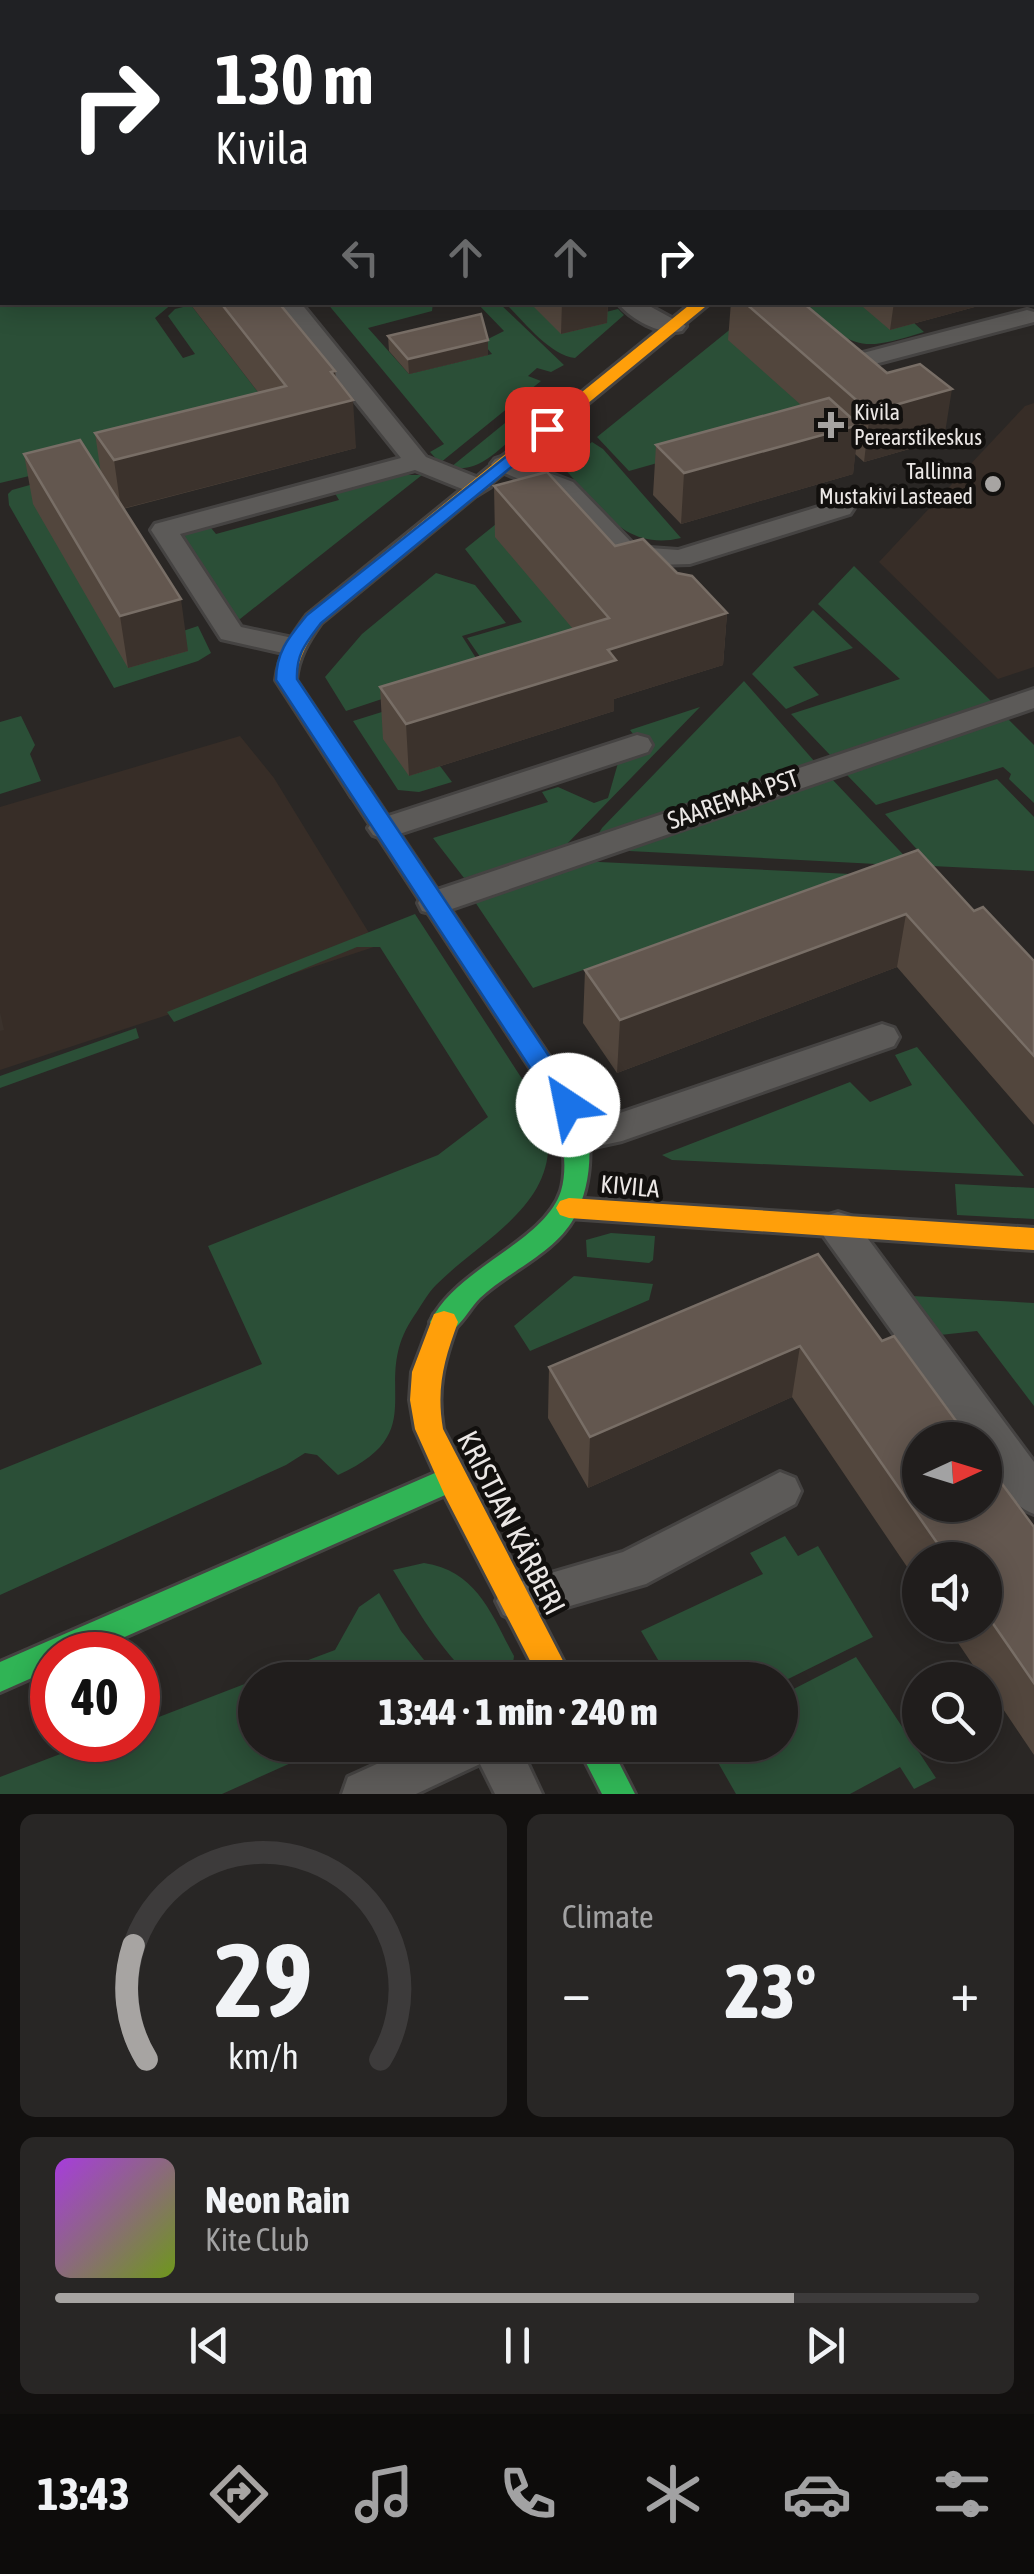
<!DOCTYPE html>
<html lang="en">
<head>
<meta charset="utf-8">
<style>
	:root { --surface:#201d1c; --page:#282625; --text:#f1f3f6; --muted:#a2a2a3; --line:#3d3b3b; --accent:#a7a4a2 }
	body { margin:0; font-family:"Asap Condensed",sans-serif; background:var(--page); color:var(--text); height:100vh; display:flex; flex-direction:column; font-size:38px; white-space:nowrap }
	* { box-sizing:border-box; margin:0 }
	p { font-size:32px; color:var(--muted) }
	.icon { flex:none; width:55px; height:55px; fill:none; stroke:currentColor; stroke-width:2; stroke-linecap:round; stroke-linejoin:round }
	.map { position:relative; height:1794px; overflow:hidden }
	.panel { display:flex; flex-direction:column; gap:20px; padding:20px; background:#12100f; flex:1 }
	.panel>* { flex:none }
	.hud { position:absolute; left:0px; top:0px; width:1035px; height:305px; box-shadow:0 5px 25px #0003,0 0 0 2px var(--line); background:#202124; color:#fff; overflow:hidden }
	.needle { width:65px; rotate:86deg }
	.tools { position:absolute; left:902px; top:1422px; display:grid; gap:20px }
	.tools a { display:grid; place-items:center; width:100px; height:100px; border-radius:50%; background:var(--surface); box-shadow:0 5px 25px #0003,0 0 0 2px var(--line); font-size:50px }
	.speed { position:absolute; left:30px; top:1632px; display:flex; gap:20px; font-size:50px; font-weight:700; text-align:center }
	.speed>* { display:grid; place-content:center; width:130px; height:130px; border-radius:50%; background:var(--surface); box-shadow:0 5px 25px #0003,0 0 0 2px var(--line); line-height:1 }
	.speed .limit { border:15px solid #d22; background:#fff; color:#111 }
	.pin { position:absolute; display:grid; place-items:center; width:85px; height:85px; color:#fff; margin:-42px; border-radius:20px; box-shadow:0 5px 15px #0006 }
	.me { position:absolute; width:110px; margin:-55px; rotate:326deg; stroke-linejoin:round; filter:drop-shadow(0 0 8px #0008) }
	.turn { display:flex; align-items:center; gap:35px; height:210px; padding:0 50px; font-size:45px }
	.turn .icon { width:130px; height:130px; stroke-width:2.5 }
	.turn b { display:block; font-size:70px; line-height:85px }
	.lanes { display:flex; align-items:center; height:95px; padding:0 50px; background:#0003; justify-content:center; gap:50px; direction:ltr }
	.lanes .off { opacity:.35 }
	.big { font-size:75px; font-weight:800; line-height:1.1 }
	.panel .widget { flex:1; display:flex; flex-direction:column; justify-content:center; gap:15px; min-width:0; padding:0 35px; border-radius:15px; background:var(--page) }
	.panel .dial { align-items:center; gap:0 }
	.dial svg { height:260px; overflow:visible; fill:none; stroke:var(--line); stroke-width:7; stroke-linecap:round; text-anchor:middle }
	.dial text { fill:var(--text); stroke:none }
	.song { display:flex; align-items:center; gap:30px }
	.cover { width:120px; height:120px; border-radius:15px; background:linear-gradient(135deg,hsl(280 70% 55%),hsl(80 70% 35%)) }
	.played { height:10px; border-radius:5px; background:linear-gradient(90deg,var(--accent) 80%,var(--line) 80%) }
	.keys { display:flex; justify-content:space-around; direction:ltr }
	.heat { display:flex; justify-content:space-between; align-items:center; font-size:55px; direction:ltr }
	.panel .tiles { flex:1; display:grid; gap:20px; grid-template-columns:1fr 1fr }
	.widget:last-child { grid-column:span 2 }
	.trip { position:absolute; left:238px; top:1662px; width:560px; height:100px; border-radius:50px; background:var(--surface); box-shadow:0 5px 25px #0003,0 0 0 2px var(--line); font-weight:800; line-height:100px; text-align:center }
	.tabs { display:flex; height:160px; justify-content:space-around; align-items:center; background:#0d0c0b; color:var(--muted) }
	.tabs .icon { width:70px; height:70px }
	.tabs .active { color:var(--accent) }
	.tabs b { font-size:45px; color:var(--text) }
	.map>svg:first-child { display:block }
	.built { fill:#372d27 }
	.green { fill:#2b4f37 }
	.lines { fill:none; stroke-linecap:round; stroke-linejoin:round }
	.street-casing { stroke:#454342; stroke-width:6 }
	.fast-casing { stroke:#454342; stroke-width:6 }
	.slow-casing { stroke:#454342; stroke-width:6 }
	.street { fill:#5c5a58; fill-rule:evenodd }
	.fast { fill:#30b455; fill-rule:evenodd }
	.slow { fill:#ff9f0a; fill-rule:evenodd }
	.wall { fill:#52463d }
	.shaded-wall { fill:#3b322c }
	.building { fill:#63574f; stroke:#786e66; stroke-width:2.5 }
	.route { fill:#1a73e8; stroke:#114b97; stroke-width:2.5 }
	.poi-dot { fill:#a7a4a2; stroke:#12100e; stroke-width:4 }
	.labels { text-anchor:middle; stroke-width:9; stroke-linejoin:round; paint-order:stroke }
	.far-poi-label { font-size:22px; fill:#ebe7e5; stroke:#12100e; text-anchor:start }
	.street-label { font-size:25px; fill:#ebe7e5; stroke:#12100e }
	.near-street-label { font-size:30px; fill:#ebe7e5; stroke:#12100e }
</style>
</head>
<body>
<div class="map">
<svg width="1034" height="1794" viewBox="0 0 1034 1794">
	<rect width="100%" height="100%" fill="#2a2725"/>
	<path class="built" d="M1034,403V667L998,679L879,562L1025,406Z
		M240,736L274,778L377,946L0,1070V807Z"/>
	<path class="green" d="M0,296L2,302L173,303L155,318L183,358L195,354L168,316L175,309L191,305L288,431L104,481L177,633L198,626L211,653L198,661L114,688L9,505L8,494L12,490L69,474L67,467L0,483Z
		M764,302L850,449L714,447L629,471L597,437Z
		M327,303H433L432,311L368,328L409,374L492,354L482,342L504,331L477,303H499L564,365L551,372L537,368L528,376L541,381L440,463L430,452L444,444Z
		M505,303L598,314L618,309L624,315L575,358C549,355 523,320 505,303Z
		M816,303H881L890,329L914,323L924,332C857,353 856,348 803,306Z
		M505,423L523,429C502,446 479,475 451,467Z
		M592,442L603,449L681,538C623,552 597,504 562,466Z
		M373,475H422L240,619L233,617L179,538L207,523L216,534L339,500L333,490Z
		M536,492L615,678L440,766L452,782L419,792L398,790L353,721L494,677L467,638L522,622L465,549Z
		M854,566L993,703L830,755L791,714L900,679L818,604Z
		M436,573L475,585L506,623L462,636L481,666L346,711L325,677L362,634Z
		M813,610L853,648L793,667L819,695L786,709L752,674Z
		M744,681L815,762L597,836L602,828Z
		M700,707L564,847L464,878L433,838L548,802L542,792L558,787L594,803L608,798L620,756L643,747L630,730Z
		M21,716L35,745L30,754L41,781L0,794V722Z
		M1006,717L1034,745V803L1009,779L1011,774L1003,767L876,805L847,775Z
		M831,778L914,866L610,850Z
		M997,779L1034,817V871L932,866L885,814Z
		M578,861L851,874L533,988L473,899Z
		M415,914L543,1111C570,1200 488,1233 436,1285C427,1294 421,1306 414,1316C367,1384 436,1431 338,1475L317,1455L305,1453L286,1465L0,1595V1470L262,1364L208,1246L438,1155L488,1117L380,947H357L174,1022L167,1012Z
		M136,1028L139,1038L0,1088V1076Z
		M917,1047L1024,1176L672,1160L662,1155L850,1082L870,1102L912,1085L895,1055Z
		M955,1184L1034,1188V1219L957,1215Z
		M611,1233L655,1236L653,1260L649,1263L587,1257L586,1240Z
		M574,1276L653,1284L649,1300L530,1351L514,1326Z
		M912,1296L1034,1303V1406L977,1331L940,1335Z
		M785,1536L798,1556L818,1546L873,1637L780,1683L670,1680L641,1631L763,1574L750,1553Z
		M424,1563C477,1571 491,1614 514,1656L513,1663L474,1680C439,1649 417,1609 393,1570Z
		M379,1593L401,1631L440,1680H255L335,1650L359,1607Z
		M856,1657L936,1778L914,1789L900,1767L850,1794H736L708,1745H780V1696Z
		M255,1680V1745H331L222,1794H0V1777L97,1740H138V1725Z"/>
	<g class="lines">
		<defs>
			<path id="street" d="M788,0H809L810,2H790Z
				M276,302H300L426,457L486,481L490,487L477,495L415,470L180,534L241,627L302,640L306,646L302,652L292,655L221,639L151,530L155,524L401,458Z
				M617,302H642L686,326L682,331C660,336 630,319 617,302Z
				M1027,310L1034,312V322L852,370L840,363L844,358Z
				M504,456L573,482L636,547L678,550L841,500L854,508L850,514L690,564L653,565L662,575L648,583L638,581L555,494L495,469L491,464L495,459Z
				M1034,689V708L446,911L434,914L422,911L418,903L422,895Z
				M637,735L648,738L652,745L648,752L384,839L373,835L368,828L373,821Z
				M882,1024L894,1028L899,1037L894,1046L622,1141L580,1150L567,1146L562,1136L567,1126L620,1113Z
				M838,1212L851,1216L1034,1462V1514C1007,1504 985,1468 985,1440H970L825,1238L819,1227L825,1216Z
				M780,1472L795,1478L801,1491L795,1504L646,1584L518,1621L503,1615L496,1601L503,1587L623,1552Z
				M419,1745H519L542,1794H495L480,1764L416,1794H342L348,1777Z"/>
			<path id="fast" d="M360,785L368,787L577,1098C595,1133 593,1184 574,1218C555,1253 509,1271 480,1298C471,1307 465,1319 455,1328C448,1334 443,1333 434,1330L430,1322C458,1266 544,1243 561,1191C569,1164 561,1134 556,1107L349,792Z
				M451,1466L461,1470L465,1479L461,1488L84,1655H52V1669L0,1692V1662Z
				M577,1745H610L635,1794H602Z"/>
			<path id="slow" d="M547,0H561L562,2H548Z
				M2,41V49L0,50V42Z
				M693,302H711L321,623C308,641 298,658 296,680L371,792L360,799L352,797L276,680C279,654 292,635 307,615Z
				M569,1198L1034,1228V1250L569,1218L560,1215L556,1208L560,1201Z
				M444,1311L454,1314L458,1322C444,1360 436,1388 443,1429L573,1680H540L445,1496L415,1429L410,1400L412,1372L434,1314Z"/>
		</defs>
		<use href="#street" class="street-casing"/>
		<use href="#fast" class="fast-casing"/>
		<use href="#slow" class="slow-casing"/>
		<use href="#street" class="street"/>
		<use href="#fast" class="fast"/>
		<use href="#slow" class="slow"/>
	</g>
	<path class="wall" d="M191,302H278L335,371L336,378L356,448L123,509L188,651L128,668L33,504L24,454L101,474L95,433L258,392L191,305Z
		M529,302H608L607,323L561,334Z
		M731,302H802L944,439L864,462L855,454L853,474L681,524L653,495L656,445L801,405L728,340Z
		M863,302H993L890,330L863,307Z
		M388,336L488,355L409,374L389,351Z
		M494,486L615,546L677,573L727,613L723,665L614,699V711L409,776L383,739L380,687L573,629L495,537Z
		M918,850L974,911L1034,961V1125L897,967L617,1073L583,1023L585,970Z
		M818,1254L882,1341L1034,1527V1755L985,1682V1680H983L946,1625H985V1560H920V1586L792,1397L588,1488L548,1418L549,1367Z"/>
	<path class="shaded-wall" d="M1032,247H1034V292H1032Z
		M562,302H608L607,323L561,334Z
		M894,302H993L890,330Z
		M488,340V355L409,374L408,359Z
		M335,371L337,404L353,400L356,448L121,509L114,460Z
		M952,389L944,439L864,462L870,412Z
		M859,425L853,474L681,524L684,473Z
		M181,599L188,651L128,668L120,616Z
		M727,613L723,665L614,699V711L409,776L406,724L608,650Z
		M906,914L897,967L617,1073L620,1020Z
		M0,1012L4,1030L0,1031Z
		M800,1346L792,1397L588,1488L590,1437Z"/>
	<path class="building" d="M1032,182L1034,183V220L1032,219Z
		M220,302H278L335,371L331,372L353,400L114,460L95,433L286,386Z
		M744,302H802L887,373L920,364L952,389L870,412Z
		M481,314L488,340L408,359L388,336Z
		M829,398L859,425L684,473L656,445Z
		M80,440L181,599L120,616L24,454Z
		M547,472L615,546L643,539L677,573L692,576L727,613L608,650L616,660L406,724L380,687L609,618L494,486Z
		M918,850L974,911L983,907L1034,961V1056L906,914L620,1020L585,970Z
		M818,1254L882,1341L894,1336L970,1440H920V1505H985V1461L1034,1527V1683L985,1612V1560H949L800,1346L590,1437L549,1367Z"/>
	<path class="route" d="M547,424L556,429L553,433L321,623C306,643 296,654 297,679L577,1098L581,1105L577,1112H559L276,680C276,651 290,636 307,615Z"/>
	<g class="poi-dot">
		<path d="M826 410h10v10h10v10h-10v10h-10v-10h-10v-10h10z"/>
		<circle cx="993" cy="484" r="10"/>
	</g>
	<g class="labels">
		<g class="far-poi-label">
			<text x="854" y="420">Kivila<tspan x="854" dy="25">Perearstikeskus</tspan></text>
			<text x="973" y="479" text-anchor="end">Tallinna<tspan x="973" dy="25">Mustakivi Lasteaed</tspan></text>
		</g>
		<g class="street-label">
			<text transform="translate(733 799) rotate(-19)" y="9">SAAREMAA PST</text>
			<text transform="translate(630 1186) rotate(5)" y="9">KIVILA</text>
		</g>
		<g class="near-street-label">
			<text transform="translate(511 1523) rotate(63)" y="10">KRISTJAN KÄRBERI</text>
		</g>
	</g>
</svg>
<div class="tools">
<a><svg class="needle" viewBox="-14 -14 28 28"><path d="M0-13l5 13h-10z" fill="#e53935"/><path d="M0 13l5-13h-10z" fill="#a2a2a3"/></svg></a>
<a><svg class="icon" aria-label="sound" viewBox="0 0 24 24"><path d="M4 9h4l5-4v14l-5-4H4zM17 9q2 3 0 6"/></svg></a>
<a><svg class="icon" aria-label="search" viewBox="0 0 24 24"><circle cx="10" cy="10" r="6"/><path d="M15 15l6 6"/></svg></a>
</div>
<div class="speed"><div class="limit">40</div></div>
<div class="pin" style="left:547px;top:429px;background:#d93025"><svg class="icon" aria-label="arrive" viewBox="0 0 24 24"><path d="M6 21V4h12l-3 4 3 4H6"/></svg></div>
<svg class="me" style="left:568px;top:1105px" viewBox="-20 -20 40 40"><circle r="19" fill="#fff"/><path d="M0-13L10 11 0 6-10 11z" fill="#1a73e8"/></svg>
<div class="trip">13:44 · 1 min · 240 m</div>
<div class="hud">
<div class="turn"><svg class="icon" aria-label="right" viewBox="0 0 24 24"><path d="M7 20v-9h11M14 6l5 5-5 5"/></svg><div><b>130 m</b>Kivila</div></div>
<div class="lanes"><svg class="icon off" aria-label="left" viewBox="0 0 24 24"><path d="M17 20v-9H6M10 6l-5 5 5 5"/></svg><svg class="icon off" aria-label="ahead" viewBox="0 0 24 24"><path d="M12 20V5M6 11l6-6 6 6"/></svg><svg class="icon off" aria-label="ahead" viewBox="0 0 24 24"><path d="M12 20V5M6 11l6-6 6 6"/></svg><svg class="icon" aria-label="right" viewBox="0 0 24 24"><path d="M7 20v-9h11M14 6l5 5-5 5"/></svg></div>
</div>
</div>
<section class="panel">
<div class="tiles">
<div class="widget dial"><svg viewBox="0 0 100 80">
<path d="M14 69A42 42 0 1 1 86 69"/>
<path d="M14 69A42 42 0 0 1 10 34" stroke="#a7a4a2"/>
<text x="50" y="56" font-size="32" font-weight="700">29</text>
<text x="50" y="72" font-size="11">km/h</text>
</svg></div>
<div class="widget"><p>Climate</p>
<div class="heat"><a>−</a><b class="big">23°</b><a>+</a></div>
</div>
<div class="widget">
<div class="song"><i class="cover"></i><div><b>Neon Rain</b><p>Kite Club</p></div></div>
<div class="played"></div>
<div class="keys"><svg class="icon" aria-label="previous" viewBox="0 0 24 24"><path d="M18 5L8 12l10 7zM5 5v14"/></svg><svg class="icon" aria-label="pause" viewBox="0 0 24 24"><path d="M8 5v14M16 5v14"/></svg><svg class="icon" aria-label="next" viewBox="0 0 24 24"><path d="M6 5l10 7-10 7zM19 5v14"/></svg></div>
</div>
</div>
</section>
<nav class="tabs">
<b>13:43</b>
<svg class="icon active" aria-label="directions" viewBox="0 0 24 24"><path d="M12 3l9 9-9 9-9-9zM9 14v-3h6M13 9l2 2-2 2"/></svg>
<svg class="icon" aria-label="music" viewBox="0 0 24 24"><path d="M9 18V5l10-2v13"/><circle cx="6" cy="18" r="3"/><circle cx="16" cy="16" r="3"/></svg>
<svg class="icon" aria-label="phone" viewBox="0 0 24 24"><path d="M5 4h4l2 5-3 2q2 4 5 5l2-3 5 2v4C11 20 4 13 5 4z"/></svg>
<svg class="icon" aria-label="climate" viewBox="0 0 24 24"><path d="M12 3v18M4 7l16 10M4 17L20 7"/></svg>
<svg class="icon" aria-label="car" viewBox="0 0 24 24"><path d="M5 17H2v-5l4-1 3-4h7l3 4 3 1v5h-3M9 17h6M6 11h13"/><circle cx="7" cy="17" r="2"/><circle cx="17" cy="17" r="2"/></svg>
<svg class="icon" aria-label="filters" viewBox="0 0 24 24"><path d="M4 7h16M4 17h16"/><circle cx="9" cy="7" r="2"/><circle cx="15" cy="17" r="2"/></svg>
</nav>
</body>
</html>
